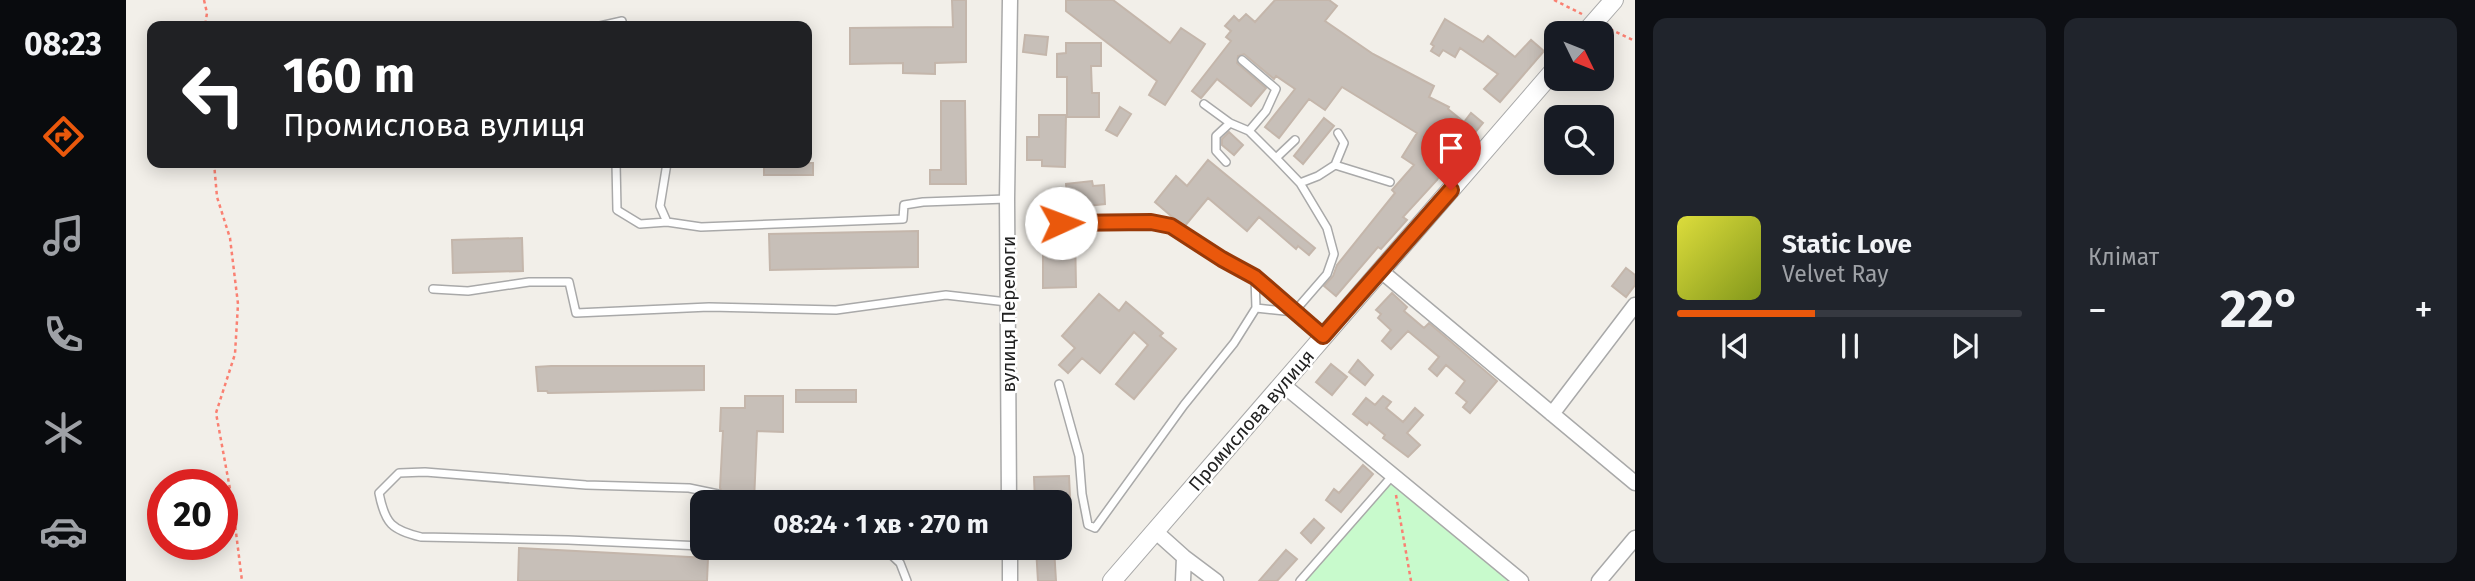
<!DOCTYPE html>
<html lang="uk">
<head>
<meta charset="utf-8">
<style>
	:root { --surface:#171b24; --page:#20242c; --text:#f1f3f6; --muted:#9ea1a6; --line:#363941; --accent:#ea580c }
	body { margin:0; font-family:"Fira Sans",sans-serif; background:var(--page); color:var(--text); height:100vh; display:flex; flex-direction:column; font-size:26px; white-space:nowrap }
	* { box-sizing:border-box; margin:0 }
	p { font-size:23px; color:var(--muted) }
	.icon { flex:none; width:38px; height:38px; fill:none; stroke:currentColor; stroke-width:2; stroke-linecap:round; stroke-linejoin:round }
	.map { position:relative; flex:1; overflow:hidden }
	.details { display:flex; flex-direction:column; gap:18px; padding:18px; background:#0d0f14; width:840px }
	.details>* { flex:none }
	.banner { position:absolute; left:21px; top:21px; width:665px; height:147px; border-radius:14px; box-shadow:0 4px 18px #0003; background:#202124; color:#fff; overflow:hidden }
	.needle { width:46px; rotate:133deg }
	.fabs { position:absolute; left:1418px; top:21px; display:grid; gap:14px }
	.fabs a { display:grid; place-items:center; width:70px; height:70px; border-radius:14px; background:var(--surface); box-shadow:0 4px 18px #0003; font-size:35px }
	.speed { position:absolute; left:21px; top:469px; display:flex; gap:14px; font-size:35px; font-weight:700; text-align:center }
	.speed>* { display:grid; place-content:center; width:91px; height:91px; border-radius:50%; background:var(--surface); box-shadow:0 4px 18px #0003; line-height:1 }
	.speed .limit { border:10px solid #d22; background:#fff; color:#111 }
	.pin { position:absolute; display:grid; place-items:center; width:60px; height:60px; color:#fff; margin:-72px -30px; border-radius:50% 50% 50% 0; rotate:-45deg; box-shadow:0 0 7px #0007 }
	.pin .icon { rotate:45deg }
	.me { position:absolute; width:77px; margin:-38px; rotate:88deg; stroke-linejoin:round; filter:drop-shadow(0 0 5px #0008) }
	.turn { display:flex; align-items:center; gap:24px; height:147px; padding:0 21px; font-size:32px }
	.turn .icon { width:91px; height:91px; stroke-width:2.5 }
	.turn b { display:block; font-size:49px; line-height:60px }
	.big { font-size:52px; font-weight:700; line-height:1.1 }
	.details .card { flex:1; display:flex; flex-direction:column; justify-content:center; gap:10px; min-width:0; padding:0 24px; border-radius:14px; background:var(--page) }
	.song { display:flex; align-items:center; gap:21px }
	.cover { width:84px; height:84px; border-radius:10px; background:linear-gradient(135deg,hsl(60 70% 55%),hsl(70 70% 35%)) }
	.played { height:7px; border-radius:4px; background:linear-gradient(90deg,var(--accent) 40%,var(--line) 40%) }
	.keys { display:flex; justify-content:space-around; direction:ltr }
	.heat { display:flex; justify-content:space-between; align-items:center; font-size:38px; direction:ltr }
	.details .tiles { flex:1; display:grid; gap:18px; grid-template-columns:repeat(2,1fr) }
	.trip { position:absolute; left:564px; top:490px; width:382px; height:70px; border-radius:14px; background:var(--surface); box-shadow:0 4px 18px #0003; font-weight:700; line-height:70px; text-align:center }
	main { display:flex; flex:1; min-height:0 }
	.tab-bar { display:flex; flex-direction:column; width:126px; justify-content:space-around; align-items:center; background:#090b0e; color:var(--muted) }
	.tab-bar .icon { width:49px; height:49px }
	.tab-bar .selected { color:var(--accent) }
	.tab-bar b { font-size:32px; color:var(--text) }
	.map>svg:first-child { display:block }
	.park { fill:#c8facc }
	.building { fill:#c7bfb8; stroke:#c4b6ab; stroke-width:2 }
	.lines { fill:none; stroke-linecap:round; stroke-linejoin:round }
	.service-casing { stroke:#a9a9a9; stroke-width:10 }
	.minor-casing { stroke:#a9a9a9; stroke-width:17 }
	.tertiary-casing { stroke:#a9a9a9; stroke-width:20 }
	.path { stroke:#fa8072; stroke-width:2.5; stroke-dasharray:3.5 3.5; stroke-linecap:butt }
	.service { stroke:#fff; stroke-width:7 }
	.minor { stroke:#fff; stroke-width:14 }
	.tertiary { stroke:#fff; stroke-width:18 }
	.route-casing { stroke:#983908; stroke-width:18 }
	.route { stroke:#ea580c; stroke-width:12 }
	.labels { text-anchor:middle; stroke-width:5; stroke-linejoin:round; paint-order:stroke }
	.street-label { font-size:19px; fill:#222; stroke:#fff }
</style>
</head>
<body>
<main>
<nav class="tab-bar">
<b>08:23</b>
<svg class="icon selected" aria-label="directions" viewBox="0 0 24 24"><path d="M12 3l9 9-9 9-9-9zM9 14v-3h6M13 9l2 2-2 2"/></svg>
<svg class="icon" aria-label="music" viewBox="0 0 24 24"><path d="M9 18V5l10-2v13"/><circle cx="6" cy="18" r="3"/><circle cx="16" cy="16" r="3"/></svg>
<svg class="icon" aria-label="phone" viewBox="0 0 24 24"><path d="M5 4h4l2 5-3 2q2 4 5 5l2-3 5 2v4C11 20 4 13 5 4z"/></svg>
<svg class="icon" aria-label="climate" viewBox="0 0 24 24"><path d="M12 3v18M4 7l16 10M4 17L20 7"/></svg>
<svg class="icon" aria-label="car" viewBox="0 0 24 24"><path d="M5 17H2v-5l4-1 3-4h7l3 4 3 1v5h-3M9 17h6M6 11h13"/><circle cx="7" cy="17" r="2"/><circle cx="17" cy="17" r="2"/></svg>
</nav>
<div class="map">
<svg width="1509" height="581" viewBox="0 0 1509 581">
	<rect width="100%" height="100%" fill="#f2efe9"/>
	<path class="park" d="M1267,474L1395,581H1174Z"/>
	<path class="building" d="M826,0H840V62L809,63V74L777,73V63L724,64V28L827,27Z
		M940,0H987L1044,43L1055,28L1079,44L1039,105L1023,95L1031,81L940,11Z
		M1149,0H1203L1211,6L1199,21L1247,54L1308,86L1303,97L1323,107L1322,109L1338,122L1345,113L1357,123L1343,140L1339,137L1311,180L1277,217L1281,220L1255,249L1252,247L1210,296L1198,286L1207,276L1211,265L1269,193L1266,190L1288,165L1276,157L1291,133L1216,87L1199,110L1183,99L1153,138L1139,127L1169,89L1150,76L1148,79L1118,54L1112,56L1111,63L1140,88L1125,106L1091,79L1075,98L1066,91L1105,41L1100,37L1105,31L1099,26L1108,16L1113,21L1120,14L1129,22Z
		M1319,19L1357,42L1362,36L1389,57L1405,40L1418,51L1374,102L1358,89L1372,74L1334,48L1329,57L1317,50L1313,56L1305,51L1308,46L1305,44Z
		M899,35L922,37L920,55L897,52Z
		M940,43H975V66H965L966,93H973V117H941V77H931V54L940,53Z
		M815,101H839L840,184H804V170H815Z
		M994,107L1005,114L991,136L980,130Z
		M913,115H940L939,167L916,166V160H901V137H913Z
		M1198,118L1208,126L1177,164L1168,156Z
		M1103,132L1117,145L1108,155L1096,145V139Z
		M1082,160L1189,248L1183,255L1172,246L1170,249L1133,217L1121,231L1082,198L1058,227L1029,202L1050,176L1061,186Z
		M638,163H687V175H638Z
		M966,181L967,186L978,185L979,204L942,208L940,184Z
		M792,231V267L644,270L643,234Z
		M949,231L950,287L917,288V232Z
		M396,238L397,271L327,273L326,240Z
		M1500,268L1509,275V285L1500,297L1486,286Z
		M1266,293L1281,307L1278,311L1298,328L1303,323L1371,381L1344,413L1337,407L1341,402L1330,393L1339,381L1320,365L1311,376L1303,369L1313,357L1282,331L1265,349L1256,341L1265,330L1252,318L1255,314L1250,310Z
		M973,294L993,311L1000,302L1037,333L1034,336L1050,349L1008,399L990,384L1022,345L1008,332L974,373L956,358L942,373L933,365L949,348L936,336Z
		M1232,360L1247,375L1239,385L1223,372Z
		M1205,364L1221,377L1206,395L1190,382Z
		M425,366H578V390L422,393L421,391H412L410,367Z
		M670,390H730V402H670Z
		M619,396H657V432L631,431L628,502H593L598,495L594,488L597,431H594L595,408H619Z
		M1257,396L1265,402L1260,408L1277,422L1289,408L1297,415L1281,433L1294,445L1282,457L1257,438L1259,435L1243,422L1241,425L1227,414L1240,398L1249,405Z
		M1237,465L1247,474L1215,512L1200,500L1208,489L1213,493Z
		M943,476L945,517H933V502H909L908,477Z
		M1188,519L1198,528L1185,543L1175,533Z
		M393,548L582,558L581,581H392Z
		M910,548H928L930,581H912Z
		M1160,550L1171,559L1151,581H1133Z"/>
	<g class="lines">
		<defs>
			<path id="service" d="M474,26L496,21
				M1116,60L1150,89L1140,111L1123,131
				M1078,104L1104,123L1123,131L1150,158L1174,183L1201,228L1208,254L1201,274L1168,312L1130,308
				M1150,158L1169,140
				M1100,162L1090,151V136L1104,123
				M490,163L491,210L514,224L541,222L575,227L777,219L778,205L797,202L880,199
				M1209,165L1264,182
				M1174,183L1192,176L1209,165L1218,143L1212,133
				M541,222L534,206L541,163
				M935,224L1025,222L1045,226L1096,259L1129,277L1197,336
				M307,289L342,291L403,282H443L450,313L583,307L710,310L820,295L881,302
				M933,384L953,456L956,494L962,525L969,528L1058,405L1108,343L1130,308L1129,277
				M576,546L442,540L295,537C266,530 259,524 253,493L273,473L299,472L460,485L563,488L592,494
				M758,548L774,563L781,581
				M1174,581L1267,475"/>
			<path id="minor" d="M1255,271L1509,483
				M1156,384L1395,581
				M1426,414L1509,305
				M883,502L881,199L884,0
				M1029,531L1058,557L1090,581
				M884,548V581
				M1057,581L1058,557
				M1473,581L1509,538"/>
			<path id="tertiary" d="M1459,33L1488,0
				M986,581L1430,68"/>
		</defs>
		<use href="#service" class="service-casing"/>
		<use href="#minor" class="minor-casing"/>
		<use href="#tertiary" class="tertiary-casing"/>
		<path class="path" d="M78,0L81,13L79,26
			M1428,0L1456,14
			M1484,29L1509,41
			M88,163L91,197L104,238L112,304L109,354L90,413L106,500L116,581
			M1270,495L1285,581"/>
		<use href="#service" class="service"/>
		<use href="#minor" class="minor"/>
		<use href="#tertiary" class="tertiary"/>
	</g>
	<g class="lines">
		<defs>
			<path id="route" d="M935,223L1025,222L1045,226L1096,259L1129,277L1197,336L1325,190"/>
		</defs>
		<use href="#route" class="route-casing"/>
		<use href="#route" class="route"/>
	</g>
	<g class="labels">
		<g class="street-label">
			<text transform="translate(882 314) rotate(-90)" y="7">вулиця Перемоги</text>
			<text transform="translate(1125 420) rotate(-49)" y="7">Промислова вулиця</text>
		</g>
	</g>
</svg>
<div class="fabs">
<a><svg class="needle" viewBox="-14 -14 28 28"><path d="M0-13l5 13h-10z" fill="#e53935"/><path d="M0 13l5-13h-10z" fill="#9ea1a6"/></svg></a>
<a><svg class="icon" aria-label="search" viewBox="0 0 24 24"><circle cx="10" cy="10" r="6"/><path d="M15 15l6 6"/></svg></a>
</div>
<div class="speed"><div class="limit">20</div></div>
<div class="pin" style="left:1325px;top:190px;background:#d93025"><svg class="icon" aria-label="arrive" viewBox="0 0 24 24"><path d="M6 21V4h12l-3 4 3 4H6"/></svg></div>
<svg class="me" style="left:935px;top:223px" viewBox="-20 -20 40 40"><circle r="19" fill="#fff"/><path d="M0-13L10 11 0 6-10 11z" fill="#ea580c"/></svg>
<div class="trip">08:24 · 1 хв · 270 m</div>
<div class="banner">
<div class="turn"><svg class="icon" aria-label="left" viewBox="0 0 24 24"><path d="M17 20v-9H6M10 6l-5 5 5 5"/></svg><div><b>160 m</b>Промислова вулиця</div></div>
</div>
</div>
<section class="details">
<div class="tiles">
<div class="card">
<div class="song"><i class="cover"></i><div><b>Static Love</b><p>Velvet Ray</p></div></div>
<div class="played"></div>
<div class="keys"><svg class="icon" aria-label="previous" viewBox="0 0 24 24"><path d="M18 5L8 12l10 7zM5 5v14"/></svg><svg class="icon" aria-label="pause" viewBox="0 0 24 24"><path d="M8 5v14M16 5v14"/></svg><svg class="icon" aria-label="next" viewBox="0 0 24 24"><path d="M6 5l10 7-10 7zM19 5v14"/></svg></div>
</div>
<div class="card"><p>Клімат</p>
<div class="heat"><a>−</a><b class="big">22°</b><a>+</a></div>
</div>
</div>
</section>
</main>
</body>
</html>
